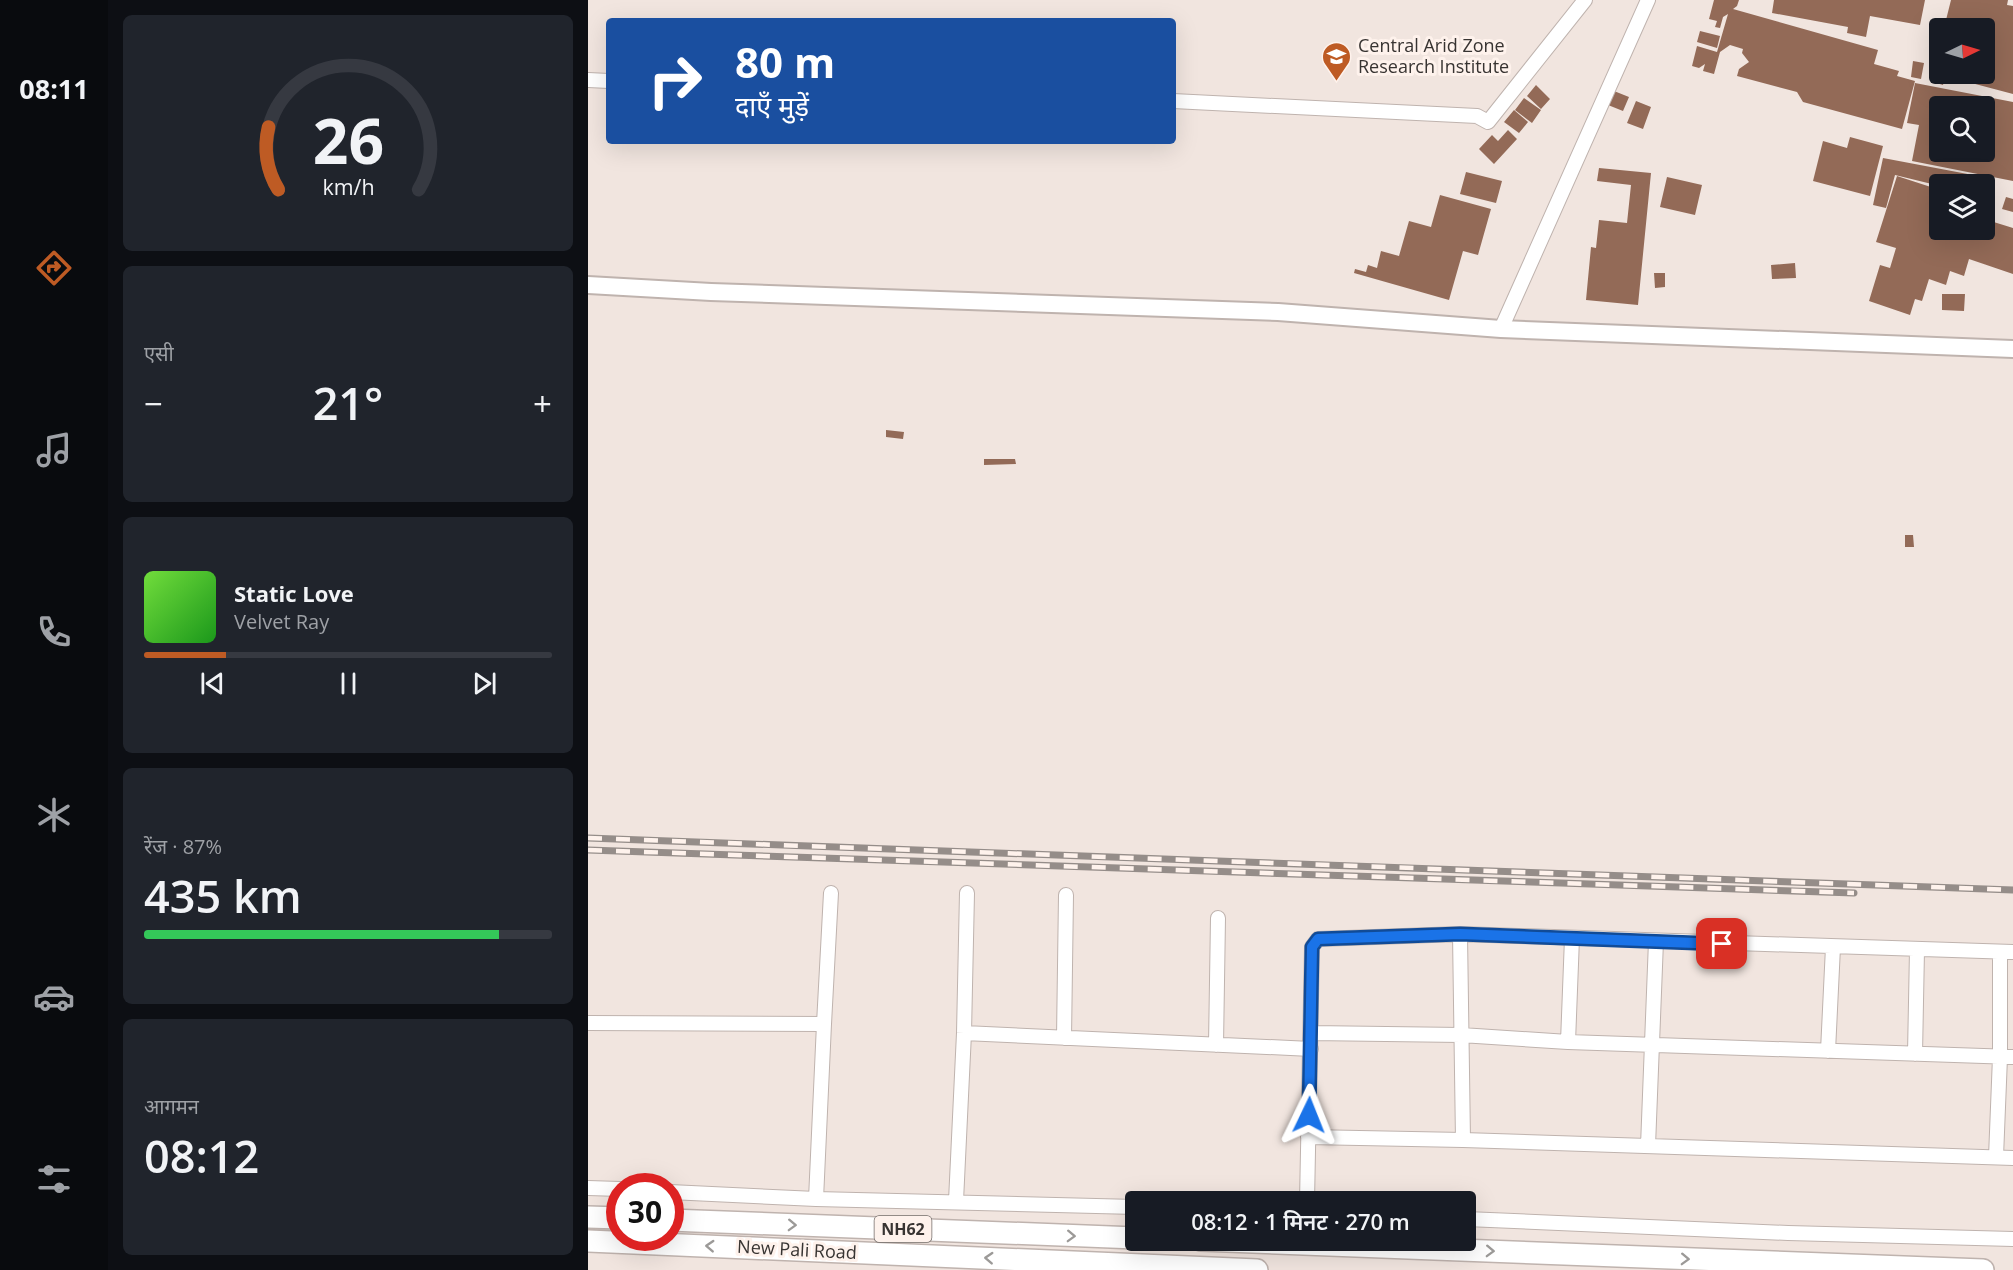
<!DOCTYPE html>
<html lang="hi">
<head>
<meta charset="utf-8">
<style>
	:root { --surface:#171b24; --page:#20242c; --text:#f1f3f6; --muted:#9ea1a6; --line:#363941; --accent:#be5b24 }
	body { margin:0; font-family:"Open Sans","Noto Sans Devanagari",sans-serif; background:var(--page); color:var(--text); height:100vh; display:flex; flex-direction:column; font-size:22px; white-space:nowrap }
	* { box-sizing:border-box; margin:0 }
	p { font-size:20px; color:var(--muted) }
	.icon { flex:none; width:33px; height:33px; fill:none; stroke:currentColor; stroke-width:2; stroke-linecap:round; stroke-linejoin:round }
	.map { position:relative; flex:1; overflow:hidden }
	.panel { display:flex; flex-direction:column; gap:15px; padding:15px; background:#0d0f14; width:480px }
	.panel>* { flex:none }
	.hud { position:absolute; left:18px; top:18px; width:570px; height:126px; border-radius:6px; box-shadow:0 6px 24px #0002; background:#1a4fa0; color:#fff; overflow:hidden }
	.needle { width:39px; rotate:85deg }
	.controls { position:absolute; left:1341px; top:18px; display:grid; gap:12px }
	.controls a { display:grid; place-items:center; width:66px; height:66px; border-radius:6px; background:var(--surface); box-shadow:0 6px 24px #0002; font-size:30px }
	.speed { position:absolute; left:18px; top:1173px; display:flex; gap:12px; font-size:30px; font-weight:700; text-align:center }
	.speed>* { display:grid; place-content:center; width:78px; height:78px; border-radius:50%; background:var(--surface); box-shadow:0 6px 24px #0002; line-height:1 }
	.speed .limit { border:9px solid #d22; background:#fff; color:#111 }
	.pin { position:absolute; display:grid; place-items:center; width:51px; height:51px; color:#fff; margin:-26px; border-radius:12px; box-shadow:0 3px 9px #0006 }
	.me { position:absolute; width:66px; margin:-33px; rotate:2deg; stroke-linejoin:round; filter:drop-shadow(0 0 4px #0008) }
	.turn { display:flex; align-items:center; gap:21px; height:126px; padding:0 30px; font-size:27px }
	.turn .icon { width:78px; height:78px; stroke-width:2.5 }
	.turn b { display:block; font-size:42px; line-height:51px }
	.big { font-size:45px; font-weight:600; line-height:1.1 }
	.panel .card { flex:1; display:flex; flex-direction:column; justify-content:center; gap:9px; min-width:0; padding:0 21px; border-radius:9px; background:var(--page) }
	.panel .dial { align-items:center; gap:0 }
	.dial svg { height:156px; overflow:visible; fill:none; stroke:var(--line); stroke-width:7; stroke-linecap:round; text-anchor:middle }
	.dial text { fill:var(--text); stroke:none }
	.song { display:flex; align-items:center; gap:18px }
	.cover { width:72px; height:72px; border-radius:9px; background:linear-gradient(135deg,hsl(100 70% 55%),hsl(120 70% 35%)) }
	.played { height:6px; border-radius:3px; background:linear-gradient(90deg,var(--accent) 20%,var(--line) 20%) }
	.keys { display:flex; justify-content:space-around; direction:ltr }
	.heat { display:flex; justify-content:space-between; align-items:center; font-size:33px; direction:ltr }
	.charge { height:9px; border-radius:4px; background:linear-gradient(90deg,#34c759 87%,var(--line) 0) }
	.trip { position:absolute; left:537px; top:1191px; width:351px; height:60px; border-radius:6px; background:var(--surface); box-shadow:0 6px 24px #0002; font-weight:600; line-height:60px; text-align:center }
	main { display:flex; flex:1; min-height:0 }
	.dock { display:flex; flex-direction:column; width:108px; justify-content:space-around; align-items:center; background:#090b0e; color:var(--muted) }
	.dock .icon { width:42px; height:42px }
	.dock .on { color:var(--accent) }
	.dock b { font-size:27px; color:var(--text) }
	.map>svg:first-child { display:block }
	.building { fill:#936a57; fill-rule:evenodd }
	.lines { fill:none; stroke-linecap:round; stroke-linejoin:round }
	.minor-casing { stroke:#bfb3ae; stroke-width:16 }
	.tertiary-casing { stroke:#bfb3ae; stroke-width:20 }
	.trunk-casing { stroke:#bfb3ae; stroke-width:24 }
	.minor { stroke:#fff; stroke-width:14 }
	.tertiary { stroke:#fff; stroke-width:16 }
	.trunk { stroke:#fff; stroke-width:21 }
	.rail-casing { stroke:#958d89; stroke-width:7 }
	.rail { stroke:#fef2ec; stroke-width:4.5; stroke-dasharray:14; stroke-linecap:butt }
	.oneway { stroke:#9c9a98 }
	.route-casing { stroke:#114b97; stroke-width:15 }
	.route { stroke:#1a73e8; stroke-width:10 }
	.labels { text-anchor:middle; stroke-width:6; stroke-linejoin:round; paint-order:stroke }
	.shield { fill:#fef2ec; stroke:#736d6a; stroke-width:1.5 }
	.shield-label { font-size:16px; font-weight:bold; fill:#383432 }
	.poi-label { font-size:18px; fill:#383432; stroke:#fef2ec; text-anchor:start }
	.street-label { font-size:18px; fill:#383432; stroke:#fef2ec }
</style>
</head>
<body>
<main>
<nav class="dock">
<b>08:11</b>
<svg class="icon on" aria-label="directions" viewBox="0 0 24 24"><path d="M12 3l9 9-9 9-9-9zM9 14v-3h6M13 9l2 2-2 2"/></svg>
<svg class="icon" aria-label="music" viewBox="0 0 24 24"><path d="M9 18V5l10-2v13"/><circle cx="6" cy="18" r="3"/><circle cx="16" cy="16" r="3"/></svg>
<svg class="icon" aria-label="phone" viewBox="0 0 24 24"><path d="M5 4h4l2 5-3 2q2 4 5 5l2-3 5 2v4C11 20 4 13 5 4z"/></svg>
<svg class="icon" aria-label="climate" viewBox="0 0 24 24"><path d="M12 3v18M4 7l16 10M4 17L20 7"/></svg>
<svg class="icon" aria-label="car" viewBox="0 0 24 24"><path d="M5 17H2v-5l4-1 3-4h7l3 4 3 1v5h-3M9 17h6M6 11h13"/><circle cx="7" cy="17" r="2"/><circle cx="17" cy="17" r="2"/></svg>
<svg class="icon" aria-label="filters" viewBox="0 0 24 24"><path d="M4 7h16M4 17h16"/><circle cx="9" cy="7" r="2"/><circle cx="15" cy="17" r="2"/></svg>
</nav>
<section class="panel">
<div class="card dial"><svg viewBox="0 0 100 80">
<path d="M14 69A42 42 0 1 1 86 69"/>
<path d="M14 69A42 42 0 0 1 9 37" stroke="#be5b24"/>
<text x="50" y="56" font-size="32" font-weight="700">26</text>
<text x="50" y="72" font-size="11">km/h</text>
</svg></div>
<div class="card"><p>एसी</p>
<div class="heat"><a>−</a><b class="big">21°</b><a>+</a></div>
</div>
<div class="card">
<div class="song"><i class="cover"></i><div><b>Static Love</b><p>Velvet Ray</p></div></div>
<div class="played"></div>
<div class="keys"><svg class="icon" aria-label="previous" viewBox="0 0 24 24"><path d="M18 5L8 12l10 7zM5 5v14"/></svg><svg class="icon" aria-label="pause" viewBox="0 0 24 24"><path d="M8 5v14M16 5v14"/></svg><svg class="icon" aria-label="next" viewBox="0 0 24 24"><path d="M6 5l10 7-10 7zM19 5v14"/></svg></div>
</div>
<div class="card"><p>रेंज · 87%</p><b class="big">435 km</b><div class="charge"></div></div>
<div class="card"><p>आगमन</p><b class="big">08:12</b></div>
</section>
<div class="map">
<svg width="1425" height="1270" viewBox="0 0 1425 1270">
	<rect width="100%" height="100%" fill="#f1e5df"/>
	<path class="building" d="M1126,0H1151L1149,6L1145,9L1290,50L1286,64L1311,71L1309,76L1327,81L1314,129L1215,102L1209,92L1149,76L1151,69L1161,62L1154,53L1155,49L1142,45L1132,52L1126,74L1115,71L1117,64L1111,68L1104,66L1109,46L1129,52L1140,14L1135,17L1132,28L1127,27L1129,21L1121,19Z
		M1186,0H1337L1332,25L1282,16L1278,37L1259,33L1260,27L1184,13Z
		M1363,0H1420L1419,5L1425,6V94L1357,76L1355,85L1342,81L1351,49L1352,74H1396V28H1356Z
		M1112,31L1132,36L1129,48L1109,42Z
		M1325,61L1336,63L1333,79L1323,77Z
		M1327,83L1425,102V181L1324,161L1331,125L1319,123ZM1352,106H1396V152H1352Z
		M948,85L962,99L953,109L939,96Z
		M1026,91L1041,97L1035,111L1020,105Z
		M936,98L953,110L944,123L927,110Z
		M1048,101L1063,107L1055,129L1039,123Z
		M926,110L940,122L931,133L916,122Z
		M920,130L929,139L906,164L891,149L904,135L910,141Z
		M1262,137L1295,146L1282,196L1225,181L1235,141L1259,148Z
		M1295,158L1406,179L1402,198L1396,196V184L1352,186L1307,175L1298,208L1285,205Z
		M1011,168L1063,173L1050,305L998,300L1003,247L1008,248L1011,220L1039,223L1043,185L1009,181Z
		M878,172L914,181L908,203L872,194Z
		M1309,176L1352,190V230H1396V219L1425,228V274L1381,259L1376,276L1362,271L1358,285L1341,279L1334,301L1327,299L1322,315L1281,301L1292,265L1302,268L1308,248L1288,242Z
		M1079,177L1114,185L1107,215L1072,207Z
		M852,195L903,209L890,255L875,251L861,300L766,273L767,269L778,272L780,265L789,268L793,251L811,256L821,221L843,227Z
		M1418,197L1425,199V212L1414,209Z
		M1207,263L1208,278L1184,279L1183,265Z
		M1066,273H1077V287L1067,288Z
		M1354,294H1377L1376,311L1354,310Z
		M298,430L316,432L315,439L298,437Z
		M396,459H427L428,464L396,465Z
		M1317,535H1325L1326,547H1317Z"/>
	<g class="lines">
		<defs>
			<path id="minor" d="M0,80L21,81
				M585,101L889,116L900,122L997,0
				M913,329L1060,0
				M872,934L875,1140
				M0,1023L236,1024L228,1199
				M236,1024L243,893
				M376,1033L723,1049
				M723,1033L873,1035L980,1042L1425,1057
				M476,1038L478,895
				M980,1042L984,938
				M628,1045L630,918
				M1240,1051L1245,947
				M1327,1054L1329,950
				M720,1137L875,1140L1425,1158
				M1060,1146L1068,941
				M1408,1157L1412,1057V952
				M0,1188L32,1189
				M82,1192L228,1199L548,1207
				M368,1201L376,1033L379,893
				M719,1202L724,947L730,939L872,934L1425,952
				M878,1219L1200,1233L1425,1239"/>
			<path id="tertiary" d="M0,285L123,292L690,312L913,329L1425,349"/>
			<path id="trunk" d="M0,1217L32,1218
				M82,1220L548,1238
				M613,1240L1395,1270
				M0,1241L669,1270"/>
		</defs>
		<use href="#minor" class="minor-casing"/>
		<use href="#tertiary" class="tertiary-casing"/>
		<use href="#trunk" class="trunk-casing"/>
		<use href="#minor" class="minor"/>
		<use href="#tertiary" class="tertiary"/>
		<use href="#trunk" class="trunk"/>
		<defs>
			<path id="rail" d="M0,838L1425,890
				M0,850L1266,893"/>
		</defs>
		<use href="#rail" class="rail-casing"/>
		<use href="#rail" class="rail"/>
	</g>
	<defs><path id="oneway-chevron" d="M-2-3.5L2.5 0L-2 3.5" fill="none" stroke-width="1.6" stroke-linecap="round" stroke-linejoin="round" transform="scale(1.5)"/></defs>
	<g class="oneway">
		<use href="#oneway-chevron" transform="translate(204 1225) rotate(2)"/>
		<use href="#oneway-chevron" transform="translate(483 1236) rotate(2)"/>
		<use href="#oneway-chevron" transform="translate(122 1246) rotate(-177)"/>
		<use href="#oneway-chevron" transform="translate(902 1251) rotate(2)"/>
		<use href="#oneway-chevron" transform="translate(401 1258) rotate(-177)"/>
		<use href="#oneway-chevron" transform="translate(1097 1259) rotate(2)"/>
	</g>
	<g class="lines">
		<defs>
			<path id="route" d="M721,1115L724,947L730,939L872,934L1134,944"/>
		</defs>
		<use href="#route" class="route-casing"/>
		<use href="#route" class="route"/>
	</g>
	<defs>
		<symbol id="university-pin" viewBox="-11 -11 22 30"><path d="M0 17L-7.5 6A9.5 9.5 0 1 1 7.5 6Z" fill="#be5b24" stroke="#fef2ec"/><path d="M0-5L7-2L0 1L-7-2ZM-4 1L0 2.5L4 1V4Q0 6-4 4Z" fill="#fff"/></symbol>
	</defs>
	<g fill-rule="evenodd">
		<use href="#university-pin" x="732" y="40" width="33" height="45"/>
	</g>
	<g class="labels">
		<rect class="shield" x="286.5" y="1216" width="57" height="26" rx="4.5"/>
		<g class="shield-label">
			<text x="315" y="1235">NH62</text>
		</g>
		<g class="poi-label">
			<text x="770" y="52">Central Arid Zone<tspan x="770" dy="21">Research Institute</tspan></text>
		</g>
		<g class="street-label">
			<text transform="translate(209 1250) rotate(3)" y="6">New Pali Road</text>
		</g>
	</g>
</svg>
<div class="controls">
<a><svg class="needle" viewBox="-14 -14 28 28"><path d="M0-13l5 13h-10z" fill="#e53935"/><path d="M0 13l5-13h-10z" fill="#9ea1a6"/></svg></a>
<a><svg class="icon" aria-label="search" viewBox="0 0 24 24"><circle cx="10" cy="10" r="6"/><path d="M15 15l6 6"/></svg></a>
<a><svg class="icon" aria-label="layers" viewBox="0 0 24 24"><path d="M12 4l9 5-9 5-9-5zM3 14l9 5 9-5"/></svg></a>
</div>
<div class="speed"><div class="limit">30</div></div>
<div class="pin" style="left:1134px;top:944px;background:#d93025"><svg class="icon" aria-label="arrive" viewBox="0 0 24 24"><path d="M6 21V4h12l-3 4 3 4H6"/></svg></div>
<svg class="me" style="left:721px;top:1115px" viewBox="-20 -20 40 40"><path d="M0-17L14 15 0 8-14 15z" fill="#1a73e8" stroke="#fff" stroke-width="4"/></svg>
<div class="trip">08:12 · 1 मिनट · 270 m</div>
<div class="hud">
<div class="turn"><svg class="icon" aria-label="right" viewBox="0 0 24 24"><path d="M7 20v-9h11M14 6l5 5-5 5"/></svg><div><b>80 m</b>दाएँ मुड़ें</div></div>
</div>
</div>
</main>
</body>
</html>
